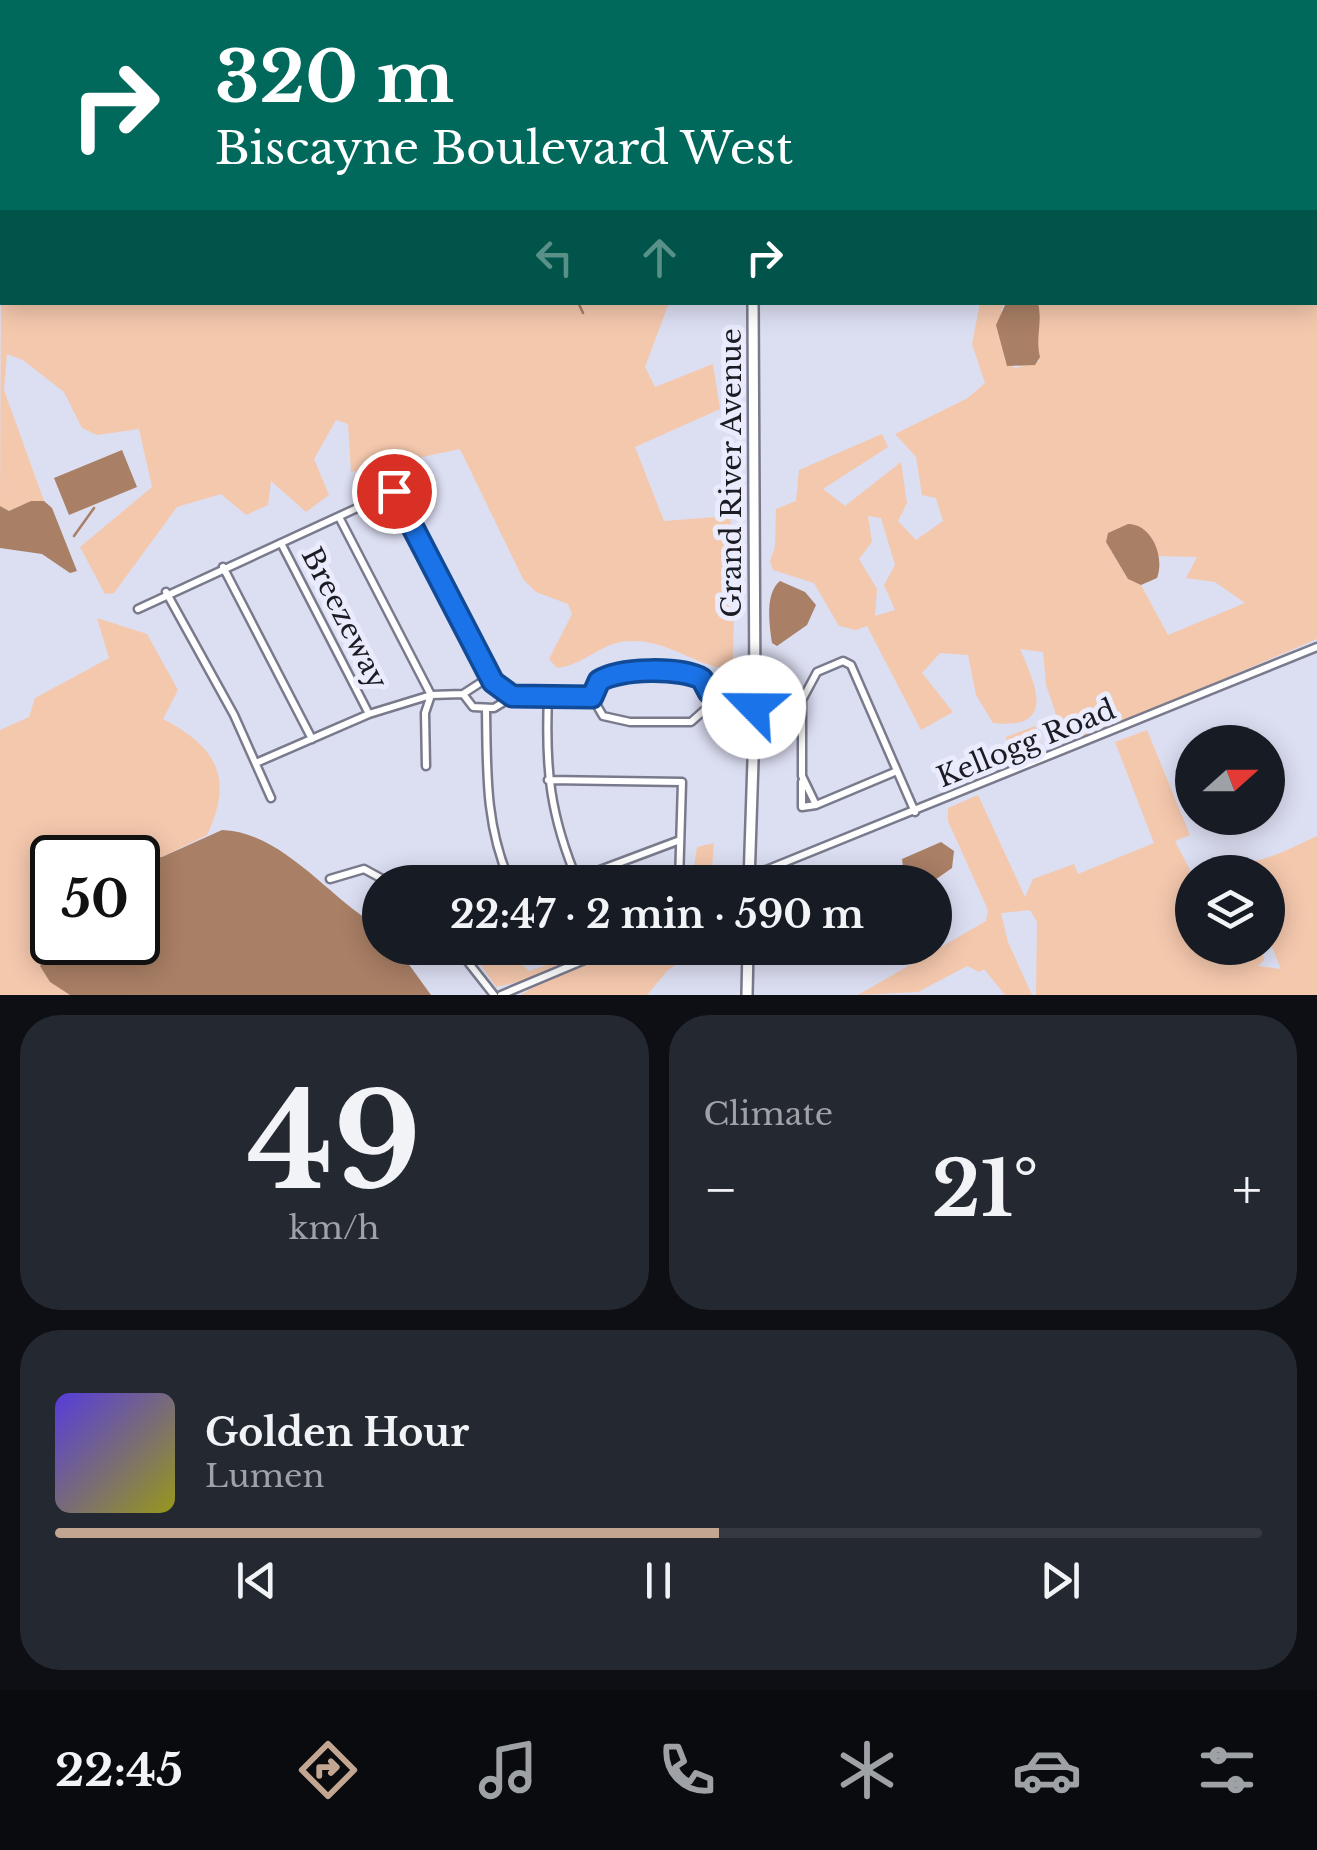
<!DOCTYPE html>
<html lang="en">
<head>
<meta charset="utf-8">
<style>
	:root { --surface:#171b24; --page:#242831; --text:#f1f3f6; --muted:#9ea1a6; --line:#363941; --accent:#c3a691 }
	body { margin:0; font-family:"Libre Baskerville",serif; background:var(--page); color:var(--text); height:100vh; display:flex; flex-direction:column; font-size:38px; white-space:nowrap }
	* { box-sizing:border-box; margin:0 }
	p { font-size:32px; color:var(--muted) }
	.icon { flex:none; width:55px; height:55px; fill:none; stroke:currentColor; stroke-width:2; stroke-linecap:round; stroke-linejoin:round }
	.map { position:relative; height:995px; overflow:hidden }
	.panel { display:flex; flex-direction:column; gap:20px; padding:20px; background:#0d0f14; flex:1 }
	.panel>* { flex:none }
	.hud { position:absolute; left:0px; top:0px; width:1318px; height:305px; box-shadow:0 5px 25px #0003; background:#00695c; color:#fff; overflow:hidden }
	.needle { width:65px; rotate:69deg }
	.buttons { position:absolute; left:1175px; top:725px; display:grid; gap:20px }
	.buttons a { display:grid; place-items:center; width:110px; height:110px; border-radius:50%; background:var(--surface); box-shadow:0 5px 25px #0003; font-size:50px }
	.speed { position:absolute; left:30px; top:835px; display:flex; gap:20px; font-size:50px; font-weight:700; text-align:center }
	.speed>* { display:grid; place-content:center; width:130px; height:130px; border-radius:50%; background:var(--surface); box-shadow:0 5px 25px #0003; line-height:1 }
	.speed .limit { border:5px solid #111; border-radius:15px; background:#fff; color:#111 }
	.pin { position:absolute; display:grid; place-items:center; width:85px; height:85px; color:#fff; margin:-42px; border:5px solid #fff; border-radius:50%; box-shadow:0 2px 10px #0007 }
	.me { position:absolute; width:110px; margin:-55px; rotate:293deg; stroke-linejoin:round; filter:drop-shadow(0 0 8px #0008) }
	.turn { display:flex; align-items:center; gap:35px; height:210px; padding:0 50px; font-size:45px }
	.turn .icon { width:130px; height:130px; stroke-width:2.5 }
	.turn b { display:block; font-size:70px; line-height:85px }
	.lanes { display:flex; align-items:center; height:95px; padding:0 50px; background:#0003; justify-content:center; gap:50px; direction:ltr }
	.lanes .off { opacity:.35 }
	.big { font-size:75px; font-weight:700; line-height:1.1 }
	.panel .tile { flex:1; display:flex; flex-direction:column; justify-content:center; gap:15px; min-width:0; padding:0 35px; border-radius:40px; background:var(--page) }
	.panel .dial { align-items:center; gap:0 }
	.dial b { font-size:130px; line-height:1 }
	.song { display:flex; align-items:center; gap:30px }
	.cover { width:120px; height:120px; border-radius:15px; background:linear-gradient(135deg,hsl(250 70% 55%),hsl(60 70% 35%)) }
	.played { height:10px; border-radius:5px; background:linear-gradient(90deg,var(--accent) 55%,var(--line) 55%) }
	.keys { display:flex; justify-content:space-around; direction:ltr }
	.heat { display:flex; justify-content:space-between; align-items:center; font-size:55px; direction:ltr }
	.panel .tiles { flex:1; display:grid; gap:20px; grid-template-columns:1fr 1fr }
	.tile:last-child { grid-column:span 2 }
	.trip { position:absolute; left:362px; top:865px; width:590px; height:100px; border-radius:50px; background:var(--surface); box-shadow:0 5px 25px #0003; font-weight:700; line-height:100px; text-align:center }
	.tab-bar { display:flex; height:160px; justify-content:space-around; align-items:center; background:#090b0e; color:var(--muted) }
	.tab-bar .icon { width:70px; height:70px }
	.tab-bar .current { color:var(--accent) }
	.tab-bar b { font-size:45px; color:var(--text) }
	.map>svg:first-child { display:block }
	.green { fill:#f4c8ad; fill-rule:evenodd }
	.water { fill:#a97f65 }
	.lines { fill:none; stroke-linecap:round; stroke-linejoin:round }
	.stream { stroke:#a97f65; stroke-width:2.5 }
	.street-casing { stroke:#797b8d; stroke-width:11 }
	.secondary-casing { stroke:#797b8d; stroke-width:14 }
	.street { stroke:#fff; stroke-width:6 }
	.secondary { stroke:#fff; stroke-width:9 }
	.route-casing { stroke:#114b97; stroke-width:25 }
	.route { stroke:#1a73e8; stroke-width:18 }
	.labels { text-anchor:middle; stroke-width:10; stroke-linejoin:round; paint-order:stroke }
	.street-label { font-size:28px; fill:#1b1c23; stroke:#eaebfc }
</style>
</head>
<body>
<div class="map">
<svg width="1317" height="995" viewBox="0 0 1317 995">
	<rect width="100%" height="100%" fill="#dcdef2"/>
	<path class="green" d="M105,0H372L100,2Z
		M1176,0H1317V639L1067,746L1046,685L1043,652L1020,649C1036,686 1057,730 993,723L976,695L968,655L940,653L922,673L953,712L921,730L867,626L856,630L839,626L814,583L773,570L770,561L775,547L776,509L796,501L799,470L882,434L888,447L823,489L845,506L901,462L907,503L898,521L916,540L943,521L936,498L922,495L916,457L895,434L968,398L985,383L972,344L980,303H1006L1001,309L1005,362L1016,368L1039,361L1035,335L1040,313L1038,303L1315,302V2H1172ZM868,516L881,518L895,565L884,585L895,610L875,616L877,589L859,559L872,542ZM1152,537L1156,556L1197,557L1186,578L1215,582L1245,603L1168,635L1141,585L1128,579L1106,542Z
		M2,55V302L669,303L645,367L655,387L713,364L720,409L635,447L664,521L730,516L735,563L733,660L726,669C690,663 661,635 621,642C598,646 585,664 557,668L549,659L572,614L568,604L536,592L523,579L460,449L351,472L348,424L336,420L314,459L329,495L306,512L271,481L268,505L246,515L221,494L177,507L114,593L105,594L80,547L152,487L139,429L97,435L82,428L64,392L23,360L7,354L4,390L44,501H31L9,511L0,506Z
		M97,618L147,634L178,690L163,719C217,747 234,778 207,835L162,857L52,858V939L44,949L50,982L70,995H0V730L29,717L35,698L109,658Z
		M1035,726L1044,753L1011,766L1006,737Z
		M1147,730L1190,835L1175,841L1192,874V948H1262L1264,960L1258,966L1281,969L1268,937V872H1194C1222,846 1234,867 1263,859C1281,854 1299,844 1317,836V995H1036L1037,922L1030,910L1001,913L1008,942L1032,995H1005L984,969L979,972L967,966L918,992L858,995L986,921L988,910L948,821V808L978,795L1025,897L1033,879L1074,864L1078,874L1154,843L1115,742Z
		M714,843L711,882H692L697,847Z
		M469,948H505L529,971L597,948H702L668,970L647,995H521L536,985L534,978L496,987Z"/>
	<path class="water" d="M1006,303H1038C1043,322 1035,337 1040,357L1035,365L1007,366L996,325Z
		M122,450L137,487L69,515L54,478Z
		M31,501H44L52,508L77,571L70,573L42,554L0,548V506L9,511Z
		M1128,524C1152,524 1165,557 1157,578L1141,585L1128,579L1106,542L1108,533Z
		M780,581L805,592L816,605L807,625L777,646L772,643C769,624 765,593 780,581Z
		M222,830C281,832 326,894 373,923L380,928V948H397L431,995H70L50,982L40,966L52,939V942H138V859L162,857Z
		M941,842L954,851L952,868L932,882H905L902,859Z"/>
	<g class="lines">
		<path class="stream" d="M578,302L583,313
			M74,536L94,508"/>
		<defs>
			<path id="street" d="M339,517L431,695L425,713L426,766
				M281,543L369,714
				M223,567L312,739
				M166,592L234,715L271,798
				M138,609L394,491L493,682
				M709,691L755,694
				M463,694L473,707L494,708L512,697
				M548,697C545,769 550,816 578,882
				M592,697L599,681C620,667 688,666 706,684L710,705
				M592,697L603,716L630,722H691L710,705
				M755,700H802
				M710,705L754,707
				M486,709C487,771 485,825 510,882
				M256,763L369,714L431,695L463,694L483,681L497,683L512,697H592
				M897,771L816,805L802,776V700L817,672L843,661L851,665L915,812
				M548,780L682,782L679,882
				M802,782V807L816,805
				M749,872L766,870L1317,647
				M330,879L364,869L388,882
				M576,879L680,840
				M457,948L494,995
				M539,948L555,958L576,948
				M501,995L613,948"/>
			<path id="secondary" d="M746,0V2
				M74,2L79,0
				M0,34L2,33
				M749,882L755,700L753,302
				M747,995L748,948"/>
		</defs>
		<use href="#street" class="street-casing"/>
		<use href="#secondary" class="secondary-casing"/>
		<use href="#street" class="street"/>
		<use href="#secondary" class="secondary"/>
	</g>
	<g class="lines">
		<defs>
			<path id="route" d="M394,491L493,682L512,696L592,697L599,681C619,668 681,667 702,679L709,692L755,694L754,707"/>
		</defs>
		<use href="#route" class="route-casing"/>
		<use href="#route" class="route"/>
	</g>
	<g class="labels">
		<g class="street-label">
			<text transform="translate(731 473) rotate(-90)" y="10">Grand River Avenue</text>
			<text transform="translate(345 618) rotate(63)" y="10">Breezeway</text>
			<text transform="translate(1026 743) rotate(-22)" y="10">Kellogg Road</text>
		</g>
	</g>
</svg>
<div class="buttons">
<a><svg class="needle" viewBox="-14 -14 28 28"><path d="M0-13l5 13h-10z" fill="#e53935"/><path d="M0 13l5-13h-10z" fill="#9ea1a6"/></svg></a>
<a><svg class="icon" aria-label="layers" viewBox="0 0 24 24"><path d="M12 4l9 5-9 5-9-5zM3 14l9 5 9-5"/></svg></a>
</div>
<div class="speed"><div class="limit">50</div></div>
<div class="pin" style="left:394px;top:491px;background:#d93025"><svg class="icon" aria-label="arrive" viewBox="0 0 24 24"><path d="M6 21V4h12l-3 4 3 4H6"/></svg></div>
<svg class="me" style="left:754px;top:707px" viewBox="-20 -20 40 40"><circle r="19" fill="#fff"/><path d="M0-13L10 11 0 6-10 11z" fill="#1a73e8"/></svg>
<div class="trip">22:47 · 2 min · 590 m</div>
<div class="hud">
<div class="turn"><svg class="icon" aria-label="right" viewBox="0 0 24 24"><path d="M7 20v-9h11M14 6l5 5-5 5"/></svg><div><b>320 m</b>Biscayne Boulevard West</div></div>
<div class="lanes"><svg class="icon off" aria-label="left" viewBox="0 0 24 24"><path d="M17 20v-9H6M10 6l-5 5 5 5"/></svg><svg class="icon off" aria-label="ahead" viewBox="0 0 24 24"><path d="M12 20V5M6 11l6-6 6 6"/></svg><svg class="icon" aria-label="right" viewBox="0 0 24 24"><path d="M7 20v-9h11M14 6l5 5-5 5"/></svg></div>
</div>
</div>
<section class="panel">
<div class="tiles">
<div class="tile dial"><b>49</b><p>km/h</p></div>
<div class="tile"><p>Climate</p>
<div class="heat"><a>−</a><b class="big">21°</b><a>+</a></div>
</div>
<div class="tile">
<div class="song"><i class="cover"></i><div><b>Golden Hour</b><p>Lumen</p></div></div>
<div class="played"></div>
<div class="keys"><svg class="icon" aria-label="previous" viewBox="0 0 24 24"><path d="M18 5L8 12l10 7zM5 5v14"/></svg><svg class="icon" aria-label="pause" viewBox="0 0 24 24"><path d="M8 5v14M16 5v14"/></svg><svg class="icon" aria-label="next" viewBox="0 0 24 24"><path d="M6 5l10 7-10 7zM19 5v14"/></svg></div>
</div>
</div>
</section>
<nav class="tab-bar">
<b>22:45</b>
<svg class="icon current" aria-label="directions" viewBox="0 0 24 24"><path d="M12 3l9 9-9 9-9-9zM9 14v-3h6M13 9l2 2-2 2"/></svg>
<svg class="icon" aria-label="music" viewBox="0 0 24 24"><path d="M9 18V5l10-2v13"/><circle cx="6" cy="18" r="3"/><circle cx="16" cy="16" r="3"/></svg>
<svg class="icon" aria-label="phone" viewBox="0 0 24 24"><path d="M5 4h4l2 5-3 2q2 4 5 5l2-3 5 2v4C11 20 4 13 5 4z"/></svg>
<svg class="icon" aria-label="climate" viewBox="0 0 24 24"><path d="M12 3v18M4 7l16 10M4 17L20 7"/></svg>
<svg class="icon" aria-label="car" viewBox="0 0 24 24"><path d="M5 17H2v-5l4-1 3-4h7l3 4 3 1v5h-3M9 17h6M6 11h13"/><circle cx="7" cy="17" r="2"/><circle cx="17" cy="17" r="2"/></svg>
<svg class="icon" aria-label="filters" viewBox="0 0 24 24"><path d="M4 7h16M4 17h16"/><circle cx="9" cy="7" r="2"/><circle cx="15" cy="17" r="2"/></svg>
</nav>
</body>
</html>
